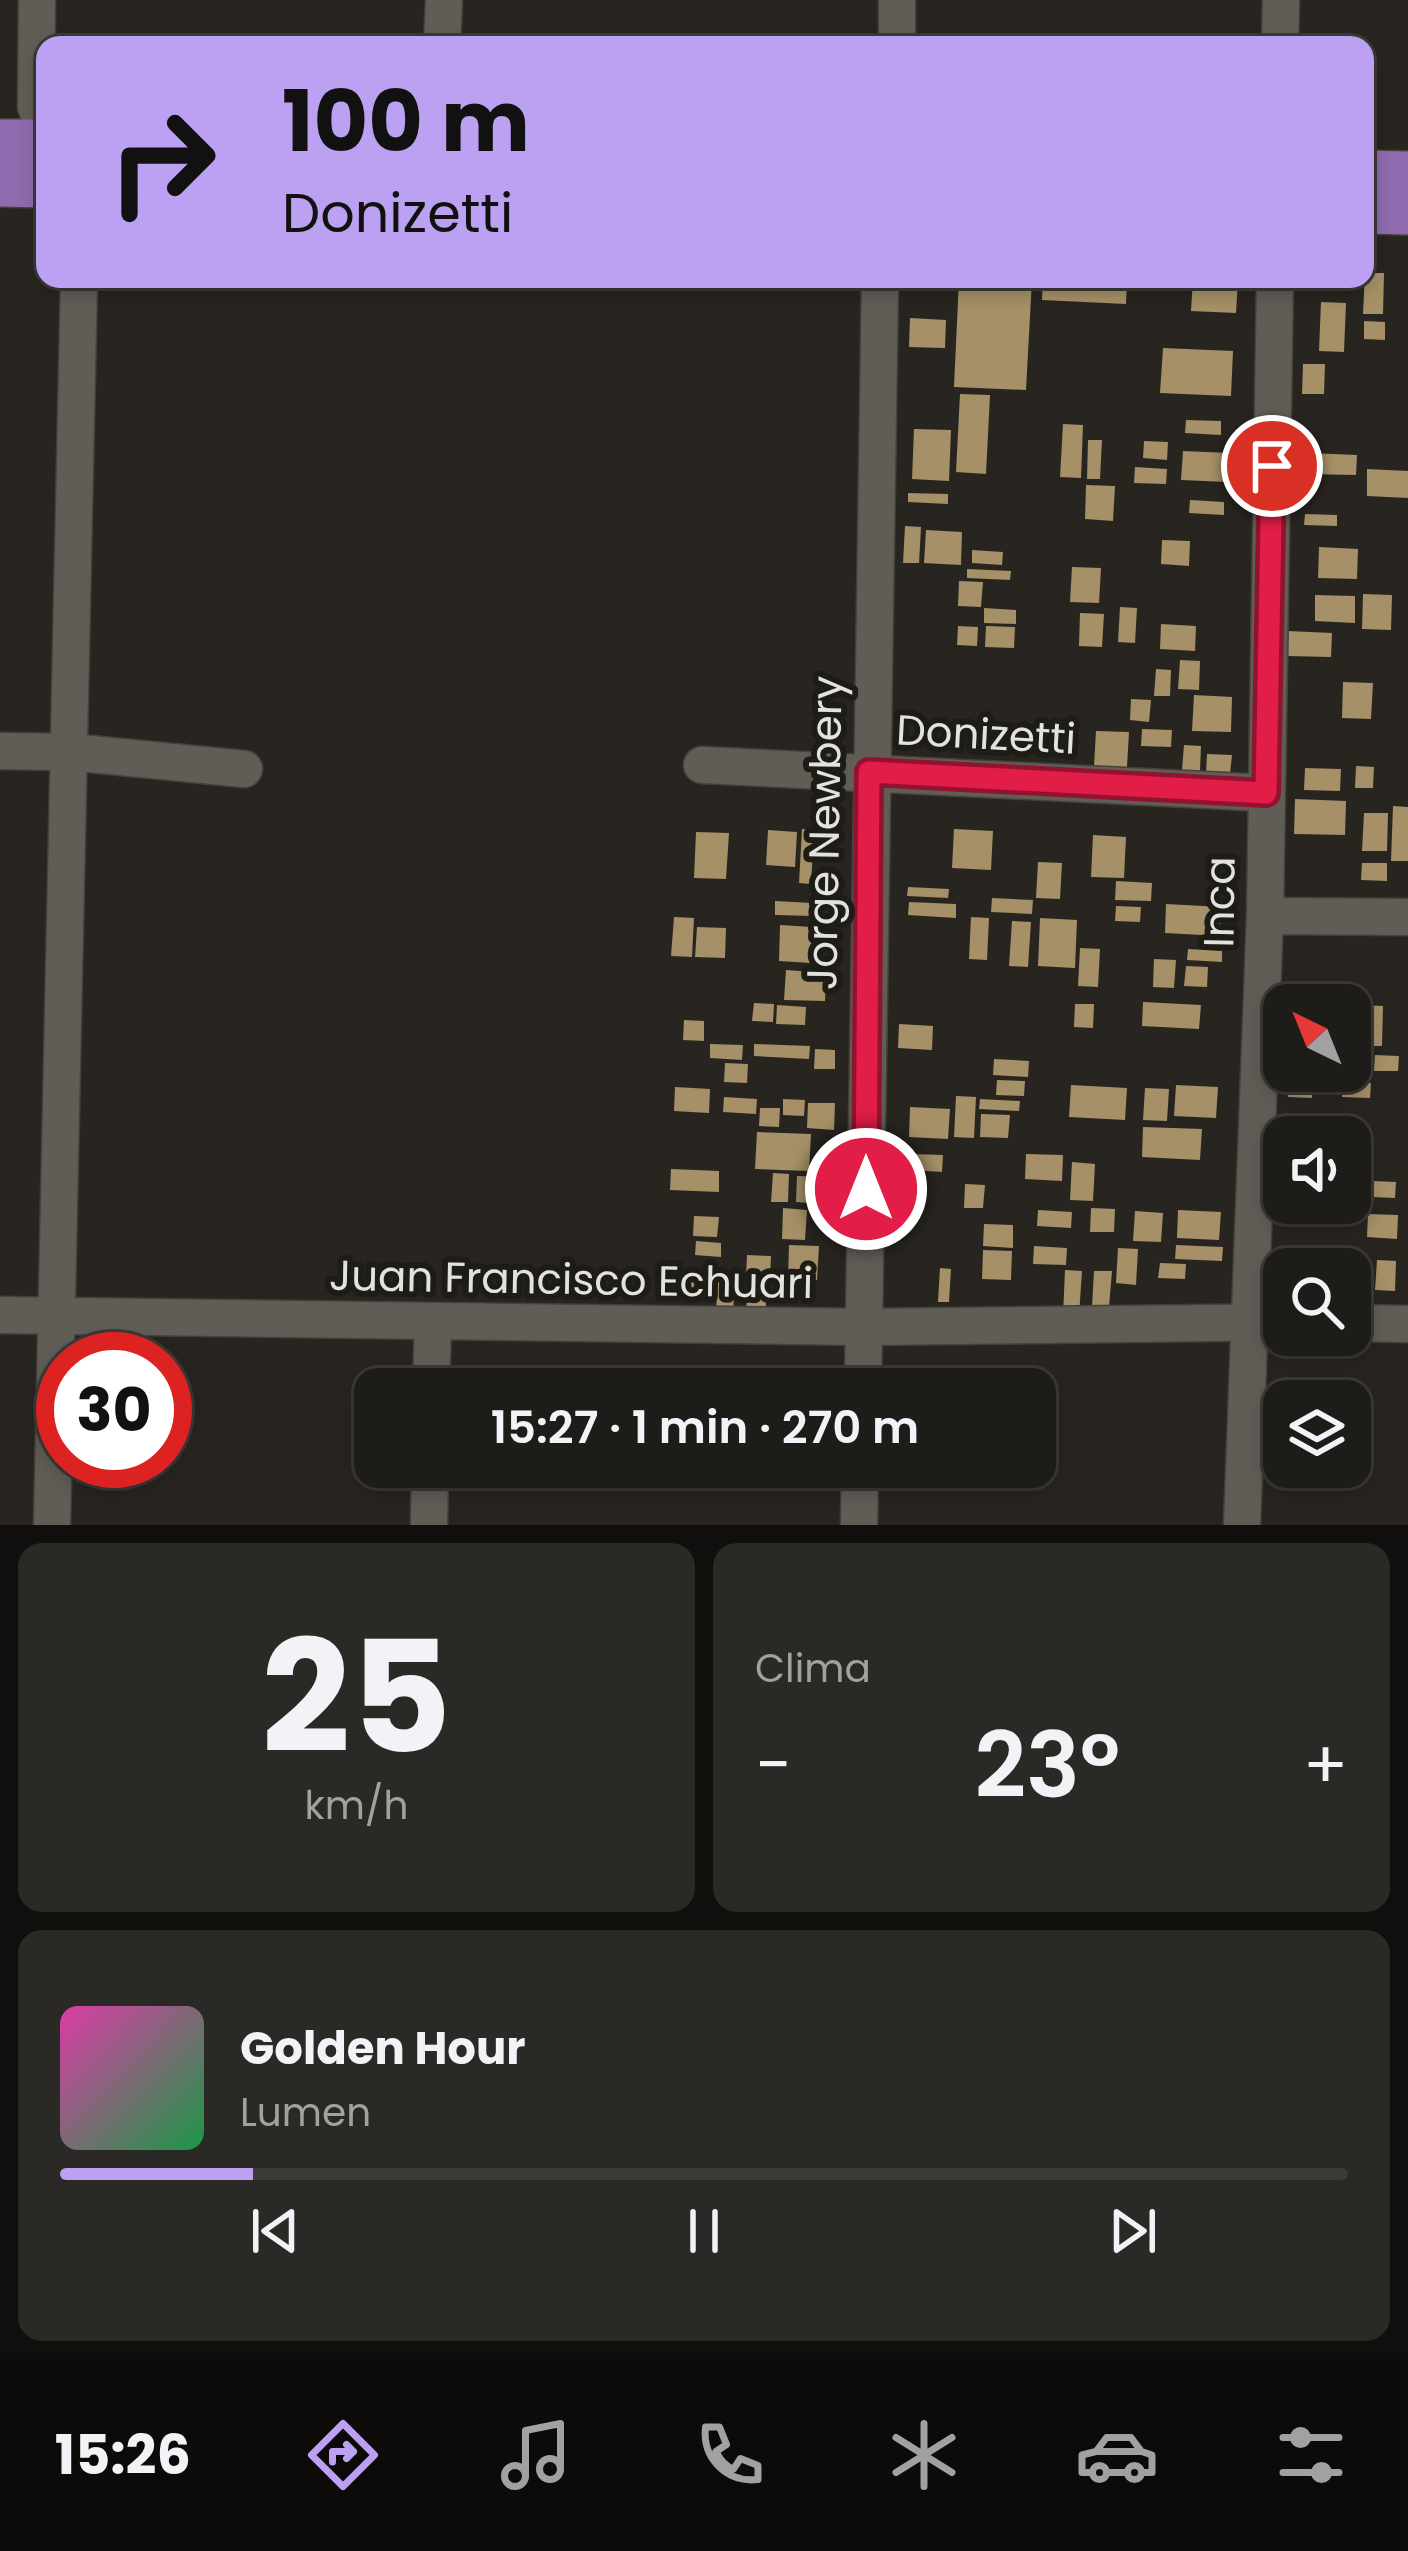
<!DOCTYPE html>
<html lang="es">
<head>
<meta charset="utf-8">
<style>
	:root { --surface:#1e1c18; --page:#2b2925; --text:#f1f3f6; --muted:#a1a1a2; --line:#3c3a37; --accent:#bca0f2 }
	body { margin:0; font-family:Poppins,sans-serif; background:var(--page); color:var(--text); height:100vh; display:flex; flex-direction:column; font-size:45px; white-space:nowrap }
	* { box-sizing:border-box; margin:0 }
	p { font-size:39px; color:var(--muted) }
	.icon { flex:none; width:66px; height:66px; fill:none; stroke:currentColor; stroke-width:2; stroke-linecap:round; stroke-linejoin:round }
	.map { position:relative; height:1525px; overflow:hidden }
	.drawer { display:flex; flex-direction:column; gap:18px; padding:18px; background:#100f0d; flex:1 }
	.drawer>* { flex:none }
	.top-card { position:absolute; left:36px; top:36px; width:1338px; height:252px; border-radius:24px; box-shadow:0 6px 18px #0003,0 0 0 3px var(--line); background:#bca0f2; color:#111; overflow:hidden }
	.needle { width:78px; rotate:317deg }
	.tools { position:absolute; left:1263px; top:984px; display:grid; gap:24px }
	.tools a { display:grid; place-items:center; width:108px; height:108px; border-radius:24px; background:var(--surface); box-shadow:0 6px 18px #0003,0 0 0 3px var(--line); font-size:60px }
	.speed { position:absolute; left:36px; top:1332px; display:flex; gap:24px; font-size:60px; font-weight:700; text-align:center }
	.speed>* { display:grid; place-content:center; width:156px; height:156px; border-radius:50%; background:var(--surface); box-shadow:0 6px 18px #0003,0 0 0 3px var(--line); line-height:1 }
	.speed .limit { border:18px solid #d22; background:#fff; color:#111 }
	.pin { position:absolute; display:grid; place-items:center; width:102px; height:102px; color:#fff; margin:-51px; border:6px solid #fff; border-radius:50%; box-shadow:0 3px 12px #0007 }
	.me { position:absolute; width:132px; margin:-66px; rotate:0deg; stroke-linejoin:round; filter:drop-shadow(0 0 9px #0008) }
	.turn { display:flex; align-items:center; gap:42px; height:252px; padding:0 48px; font-size:54px }
	.turn .icon { width:156px; height:156px; stroke-width:2.5 }
	.turn b { display:block; font-size:84px; line-height:102px }
	.big { font-size:90px; font-weight:600; line-height:1.1 }
	.drawer .widget { flex:1; display:flex; flex-direction:column; justify-content:center; gap:18px; min-width:0; padding:0 42px; border-radius:24px; background:var(--page) }
	.drawer .dial { align-items:center; gap:0 }
	.dial b { font-size:156px; line-height:1 }
	.song { display:flex; align-items:center; gap:36px }
	.cover { width:144px; height:144px; border-radius:18px; background:linear-gradient(135deg,hsl(320 70% 55%),hsl(140 70% 35%)) }
	.played { height:12px; border-radius:6px; background:linear-gradient(90deg,var(--accent) 15%,var(--line) 15%) }
	.keys { display:flex; justify-content:space-around; direction:ltr }
	.heat { display:flex; justify-content:space-between; align-items:center; font-size:66px; direction:ltr }
	.drawer .tiles { flex:1; display:grid; gap:18px; grid-template-columns:1fr 1fr }
	.widget:last-child { grid-column:span 2 }
	.trip { position:absolute; left:354px; top:1368px; width:702px; height:120px; border-radius:24px; background:var(--surface); box-shadow:0 6px 18px #0003,0 0 0 3px var(--line); font-weight:600; line-height:120px; text-align:center }
	.tab-bar { display:flex; height:192px; justify-content:space-around; align-items:center; background:#0c0b0a; color:var(--muted) }
	.tab-bar .icon { width:84px; height:84px }
	.tab-bar .active { color:var(--accent) }
	.tab-bar b { font-size:54px; color:var(--text) }
	.map>svg:first-child { display:block }
	.building { fill:#a59067 }
	.lines { fill:none; stroke-linecap:round; stroke-linejoin:round }
	.minor-casing { stroke:#44413d; stroke-width:39 }
	.major-casing { stroke:#44413d; stroke-width:48 }
	.minor { stroke:#605d57; stroke-width:36 }
	.major { stroke:#8e6bae; stroke-width:45 }
	.route-casing { stroke:#92132f; stroke-width:30 }
	.route { stroke:#e11d48; stroke-width:21 }
	.labels { text-anchor:middle; stroke-width:12; stroke-linejoin:round; paint-order:stroke }
	.street-label { font-size:42px; fill:#e4e2df; stroke:#1e1c17 }
</style>
</head>
<body>
<div class="map">
<svg width="1408" height="1525" viewBox="0 0 1408 1525">
	<rect width="100%" height="100%" fill="#282520"/>
	<path class="building" d="M1365,273H1384L1383,314H1363Z
		M959,279H1032L1026,390L954,387Z
		M1043,279H1127L1126,304L1042,300Z
		M1193,279H1238L1236,313L1191,311Z
		M1321,302L1346,303L1344,352L1319,351Z
		M910,318L946,320L945,348L909,347Z
		M1364,321L1385,322V340L1364,339Z
		M1163,348L1233,351L1231,396L1160,393Z
		M1303,364H1325L1324,394H1302Z
		M960,394L990,395L986,474L956,472Z
		M1186,420L1221,421V435L1185,433Z
		M1063,424L1083,425L1081,478L1060,477Z
		M914,429L951,430L949,481L912,479Z
		M1088,440H1102L1100,479H1087Z
		M1144,441L1168,442L1167,460L1143,458Z
		M1183,451L1229,453L1227,482L1181,480Z
		M1309,453L1357,455L1356,475L1308,474Z
		M1135,467L1167,469L1166,484L1134,483Z
		M1367,469L1408,471V498L1367,496Z
		M1086,485L1115,486L1113,521L1085,519Z
		M908,493L948,494V504L908,502Z
		M1190,500L1224,502V515L1189,513Z
		M1305,514L1337,515V526L1304,525Z
		M905,526L921,527L919,563H903Z
		M926,530L962,532L961,565L924,563Z
		M1162,540L1190,541L1189,566L1161,564Z
		M1319,547L1358,549L1357,579L1318,578Z
		M972,550L1003,552L1002,565L972,563Z
		M1072,567L1101,568L1099,603L1070,602Z
		M967,569L1011,571L1010,580L967,578Z
		M959,581L983,582L981,607L958,606Z
		M1363,594L1392,595L1391,630L1362,629Z
		M1315,595L1355,596V623L1315,621Z
		M1120,607L1137,608L1135,643L1118,642Z
		M984,608L1016,610V624L984,623Z
		M1080,613L1104,614L1102,647L1079,646Z
		M1161,624L1196,626L1195,651L1160,649Z
		M958,626L978,627L977,646L957,645Z
		M986,626L1015,627L1014,648L985,647Z
		M1288,631L1332,633L1331,657L1287,656Z
		M1180,660L1200,661L1199,690L1178,689Z
		M1156,669L1171,670L1170,696H1154Z
		M1343,682L1373,683L1371,719L1342,718Z
		M1194,695L1232,697L1231,732L1192,731Z
		M1131,699L1151,700L1149,722L1130,720Z
		M1142,729L1172,730L1171,747L1141,746Z
		M1096,731L1129,732L1127,767L1094,766Z
		M1184,745L1201,746L1200,771L1182,770Z
		M1207,754L1232,755L1230,774L1206,773Z
		M1356,766L1374,767L1373,788H1355Z
		M1305,768L1341,769L1340,791L1304,790Z
		M1295,799L1346,801L1345,835L1294,834Z
		M1393,806L1408,807V861H1391Z
		M1364,813H1388L1387,851H1362Z
		M802,829L814,830L811,884L799,883Z
		M954,829L993,831L991,870L952,868Z
		M768,830L797,832L795,867L766,865Z
		M696,832L729,833L726,879L694,878Z
		M1093,835L1126,837L1124,878L1091,877Z
		M1038,862L1062,863L1060,899L1036,898Z
		M1362,863H1387V881L1361,880Z
		M1116,881L1152,883L1151,901L1115,900Z
		M908,887L949,889L948,898L907,896Z
		M992,898L1033,900L1032,914L991,912Z
		M775,901L812,903V916L775,915Z
		M909,902L956,904V918L908,915Z
		M1166,904L1222,907L1220,936L1165,933Z
		M1116,906L1141,907L1140,922L1115,921Z
		M674,917L694,918L692,957L671,956Z
		M971,917L989,918L987,960L969,959Z
		M1040,918L1077,920L1075,968L1038,966Z
		M1012,921L1031,922L1028,967L1009,966Z
		M780,925L812,927L811,963L779,961Z
		M697,927L726,928L725,958L695,957Z
		M1080,948L1100,949L1098,987L1078,986Z
		M1188,949L1222,951V962L1187,960Z
		M1154,959L1176,960L1174,988L1153,987Z
		M1186,966L1208,967L1207,987L1184,986Z
		M786,970L826,973L825,1001L784,1000Z
		M1143,1002L1201,1005L1199,1029L1142,1026Z
		M754,1003L774,1004L773,1022L752,1021Z
		M1075,1004H1094L1093,1028L1074,1027Z
		M777,1005L806,1007L805,1025L776,1024Z
		M1357,1005L1383,1006L1382,1046H1369L1370,1035H1356Z
		M684,1020L704,1021V1041L683,1040Z
		M899,1024L933,1026L932,1050L898,1048Z
		M710,1044L743,1045L742,1060L710,1058Z
		M754,1044L810,1046L809,1059L754,1056Z
		M815,1049L835,1050V1069H814Z
		M1350,1051L1370,1052L1369,1072H1350Z
		M1375,1055L1399,1056L1398,1071H1374Z
		M994,1059L1029,1061L1028,1077L993,1075Z
		M725,1063L748,1064L747,1083L724,1082Z
		M997,1080L1025,1081L1024,1096L996,1095Z
		M1289,1082H1312V1098L1288,1097Z
		M1343,1082L1371,1083L1370,1098L1342,1097Z
		M1071,1085L1127,1088L1125,1120L1069,1117Z
		M1176,1085L1218,1087L1216,1118L1174,1116Z
		M675,1087L710,1089L709,1113L674,1111Z
		M1145,1088L1169,1089L1167,1121L1143,1120Z
		M956,1096L976,1097L974,1138L954,1137Z
		M724,1097L757,1099L756,1114L723,1112Z
		M783,1099L805,1100L804,1116L783,1115Z
		M980,1099L1020,1101L1019,1111L979,1109Z
		M808,1103H835L834,1130L807,1128Z
		M910,1107L950,1109L948,1139L909,1137Z
		M760,1108H780L779,1127L759,1126Z
		M981,1114L1010,1115L1008,1138L980,1137Z
		M1143,1127L1202,1129L1200,1160L1142,1157Z
		M757,1132L811,1134L809,1171L755,1169Z
		M912,1154L943,1155L942,1172L911,1170Z
		M1026,1154L1063,1155L1062,1181L1025,1179Z
		M1072,1162L1095,1164L1093,1201L1070,1200Z
		M671,1169L719,1171V1192L670,1190Z
		M773,1173L789,1174L788,1202H771Z
		M797,1176L825,1177L823,1204L796,1202Z
		M1373,1181L1396,1182L1395,1198L1372,1197Z
		M965,1184L985,1185L983,1208H964Z
		M783,1208L807,1210L805,1240L782,1239Z
		M1091,1208L1115,1209L1114,1232H1090Z
		M1038,1210L1072,1212L1071,1228L1037,1226Z
		M1178,1210L1221,1212L1219,1240L1177,1238Z
		M1135,1211L1163,1213L1161,1242L1133,1241Z
		M1368,1214L1398,1215L1397,1239L1367,1237Z
		M694,1216L719,1217L717,1237L693,1236Z
		M984,1224L1013,1225V1248L983,1246Z
		M696,1241L721,1243V1257L695,1255Z
		M789,1245L819,1246L817,1280L788,1279Z
		M1176,1245L1223,1247L1222,1261L1175,1259Z
		M1034,1246L1067,1248L1066,1265L1033,1264Z
		M1118,1248L1138,1249L1136,1285L1116,1283Z
		M983,1250L1012,1251L1011,1280L982,1279Z
		M747,1255L771,1256L770,1279L746,1278Z
		M1377,1260L1396,1261L1395,1291L1375,1290Z
		M1160,1263L1186,1264L1185,1279L1158,1278Z
		M940,1268L951,1269L949,1302H938Z
		M1065,1270L1082,1271L1079,1316L1063,1315Z
		M1094,1271H1112L1109,1307H1092Z
		M718,1272L735,1273L733,1315L716,1314Z
		M678,1273L699,1275L698,1293L677,1292Z
		M747,1287L767,1288L765,1317H746Z"/>
	<g class="lines">
		<defs>
			<path id="minor" d="M37,0L36,107L45,132
				M442,45L444,0
				M897,45V0
				M1280,45L1281,0
				M0,751L70,752L244,769
				M702,765L1266,793
				M1265,916L1408,917
				M0,1315L864,1327L1284,1322
				M1350,1323L1408,1324
				M431,1389L433,1322
				M863,1389L880,279
				M52,1525L79,279
				M429,1525L430,1467
				M859,1525L860,1467
				M1242,1525L1265,916L1275,279"/>
			<path id="major" d="M0,142H45
				M1365,173L1408,174
				M0,184L45,185
				M1365,211L1408,212"/>
		</defs>
		<use href="#minor" class="minor-casing"/>
		<use href="#major" class="major-casing"/>
		<use href="#minor" class="minor"/>
		<use href="#major" class="major"/>
	</g>
	<g class="lines">
		<defs>
			<path id="route" d="M866,1189L869,772L1266,793L1272,466"/>
		</defs>
		<use href="#route" class="route-casing"/>
		<use href="#route" class="route"/>
	</g>
	<g class="labels">
		<g class="street-label">
			<text transform="translate(986 734) rotate(3)" y="15">Donizetti</text>
			<text transform="translate(824 833) rotate(-89)" y="15">Jorge Newbery</text>
			<text transform="translate(1219 902) rotate(-89)" y="15">Inca</text>
			<text transform="translate(571 1279) rotate(1)" y="15">Juan Francisco Echuari</text>
		</g>
	</g>
</svg>
<div class="tools">
<a><svg class="needle" viewBox="-14 -14 28 28"><path d="M0-13l5 13h-10z" fill="#e53935"/><path d="M0 13l5-13h-10z" fill="#a1a1a2"/></svg></a>
<a><svg class="icon" aria-label="sound" viewBox="0 0 24 24"><path d="M4 9h4l5-4v14l-5-4H4zM17 9q2 3 0 6"/></svg></a>
<a><svg class="icon" aria-label="search" viewBox="0 0 24 24"><circle cx="10" cy="10" r="6"/><path d="M15 15l6 6"/></svg></a>
<a><svg class="icon" aria-label="layers" viewBox="0 0 24 24"><path d="M12 4l9 5-9 5-9-5zM3 14l9 5 9-5"/></svg></a>
</div>
<div class="speed"><div class="limit">30</div></div>
<div class="pin" style="left:1272px;top:466px;background:#d93025"><svg class="icon" aria-label="arrive" viewBox="0 0 24 24"><path d="M6 21V4h12l-3 4 3 4H6"/></svg></div>
<svg class="me" style="left:866px;top:1189px" viewBox="-20 -20 40 40"><circle r="17" fill="#e11d48" stroke="#fff" stroke-width="3"/><path d="M0-11L8 9 0 5-8 9z" fill="#fff"/></svg>
<div class="trip">15:27 · 1 min · 270 m</div>
<div class="top-card">
<div class="turn"><svg class="icon" aria-label="right" viewBox="0 0 24 24"><path d="M7 20v-9h11M14 6l5 5-5 5"/></svg><div><b>100 m</b>Donizetti</div></div>
</div>
</div>
<section class="drawer">
<div class="tiles">
<div class="widget dial"><b>25</b><p>km/h</p></div>
<div class="widget"><p>Clima</p>
<div class="heat"><a>−</a><b class="big">23°</b><a>+</a></div>
</div>
<div class="widget">
<div class="song"><i class="cover"></i><div><b>Golden Hour</b><p>Lumen</p></div></div>
<div class="played"></div>
<div class="keys"><svg class="icon" aria-label="previous" viewBox="0 0 24 24"><path d="M18 5L8 12l10 7zM5 5v14"/></svg><svg class="icon" aria-label="pause" viewBox="0 0 24 24"><path d="M8 5v14M16 5v14"/></svg><svg class="icon" aria-label="next" viewBox="0 0 24 24"><path d="M6 5l10 7-10 7zM19 5v14"/></svg></div>
</div>
</div>
</section>
<nav class="tab-bar">
<b>15:26</b>
<svg class="icon active" aria-label="directions" viewBox="0 0 24 24"><path d="M12 3l9 9-9 9-9-9zM9 14v-3h6M13 9l2 2-2 2"/></svg>
<svg class="icon" aria-label="music" viewBox="0 0 24 24"><path d="M9 18V5l10-2v13"/><circle cx="6" cy="18" r="3"/><circle cx="16" cy="16" r="3"/></svg>
<svg class="icon" aria-label="phone" viewBox="0 0 24 24"><path d="M5 4h4l2 5-3 2q2 4 5 5l2-3 5 2v4C11 20 4 13 5 4z"/></svg>
<svg class="icon" aria-label="climate" viewBox="0 0 24 24"><path d="M12 3v18M4 7l16 10M4 17L20 7"/></svg>
<svg class="icon" aria-label="car" viewBox="0 0 24 24"><path d="M5 17H2v-5l4-1 3-4h7l3 4 3 1v5h-3M9 17h6M6 11h13"/><circle cx="7" cy="17" r="2"/><circle cx="17" cy="17" r="2"/></svg>
<svg class="icon" aria-label="filters" viewBox="0 0 24 24"><path d="M4 7h16M4 17h16"/><circle cx="9" cy="7" r="2"/><circle cx="15" cy="17" r="2"/></svg>
</nav>
</body>
</html>
